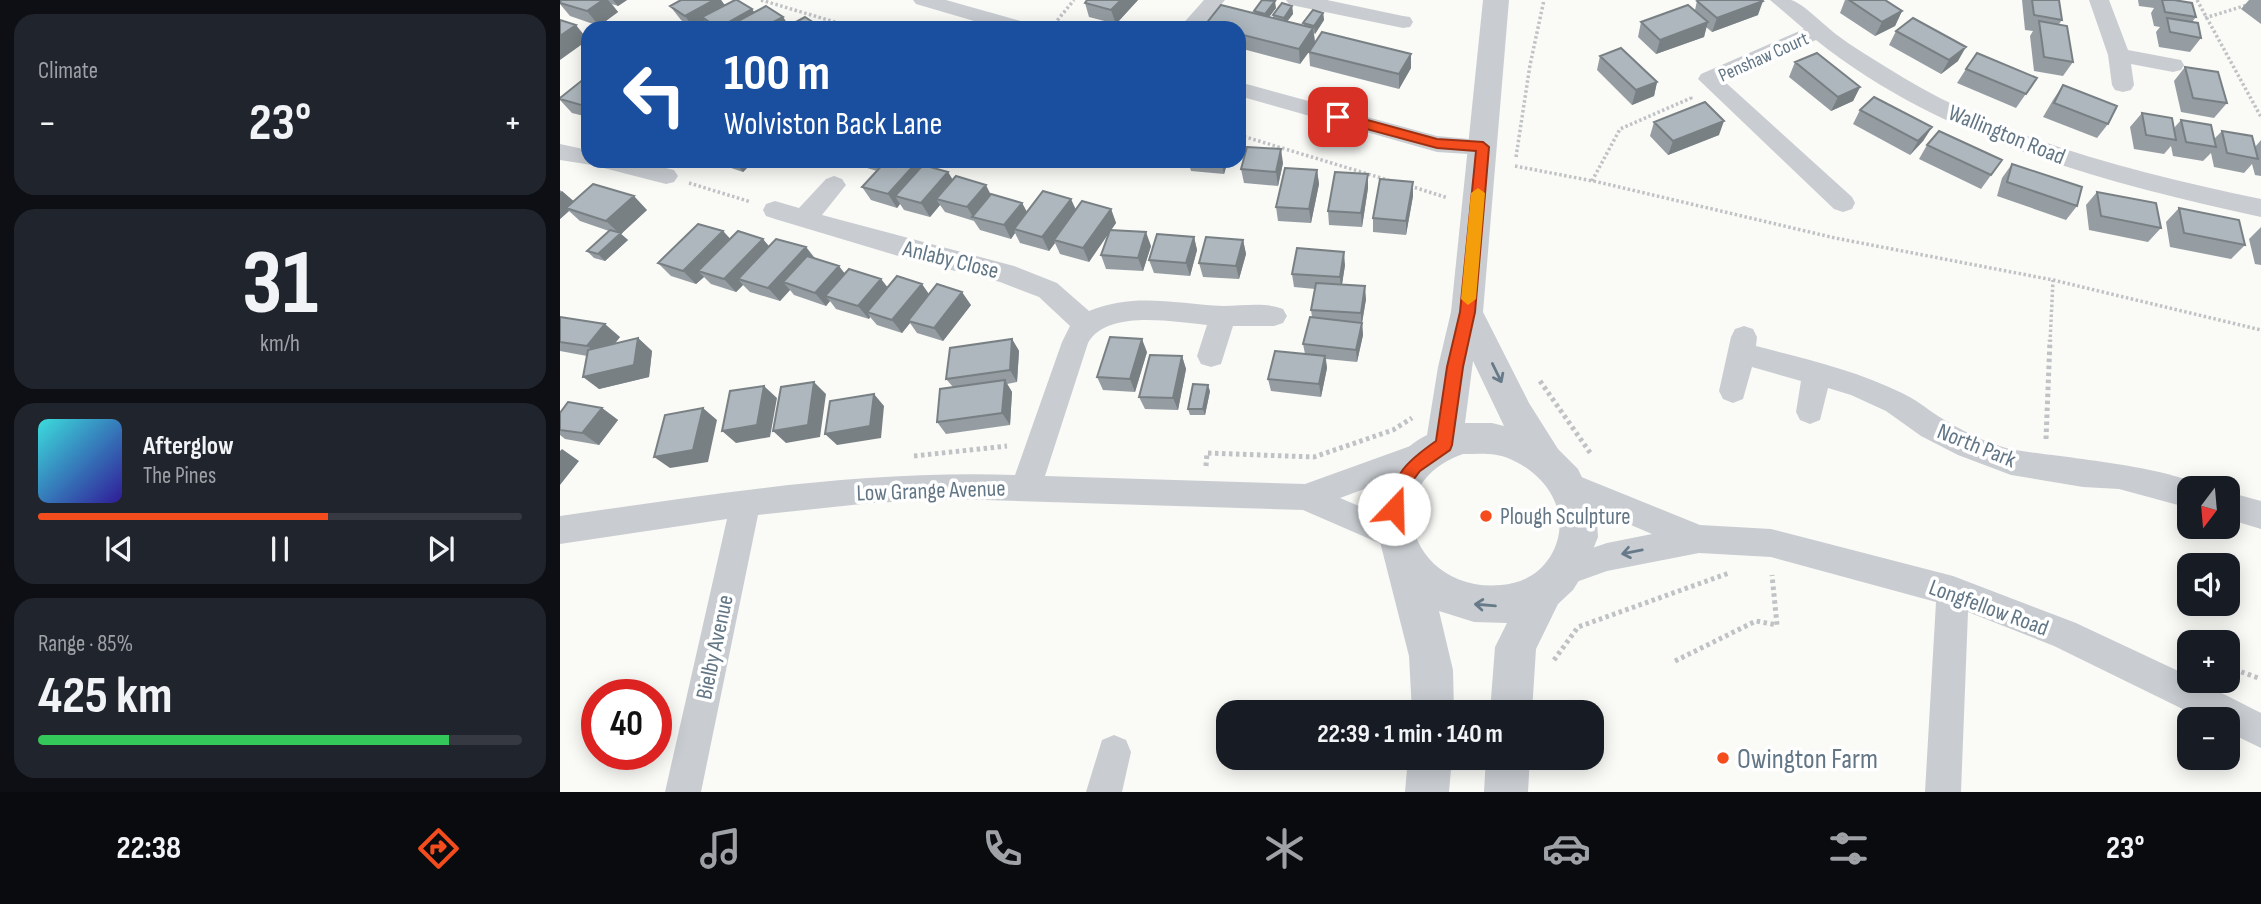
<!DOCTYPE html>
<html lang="en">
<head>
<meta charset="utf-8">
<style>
	:root { --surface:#171b24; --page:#20242c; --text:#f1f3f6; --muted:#9ea1a6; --line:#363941; --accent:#f44c1d }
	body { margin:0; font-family:"Sofia Sans Condensed",sans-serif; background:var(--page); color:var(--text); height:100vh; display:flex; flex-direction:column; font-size:26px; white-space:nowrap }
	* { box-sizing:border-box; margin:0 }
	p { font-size:23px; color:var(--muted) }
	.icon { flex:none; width:38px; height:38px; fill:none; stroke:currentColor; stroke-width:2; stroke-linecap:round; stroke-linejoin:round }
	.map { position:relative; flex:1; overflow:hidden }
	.side { display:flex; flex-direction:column; gap:14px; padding:14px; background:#0d0f14; width:560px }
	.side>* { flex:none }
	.top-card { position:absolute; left:21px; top:21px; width:665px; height:147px; border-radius:21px; box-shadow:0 4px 18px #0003; background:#1a4fa0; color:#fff; overflow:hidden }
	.needle { width:46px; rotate:196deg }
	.buttons { position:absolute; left:1617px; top:476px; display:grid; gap:14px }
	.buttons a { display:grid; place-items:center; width:63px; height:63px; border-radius:14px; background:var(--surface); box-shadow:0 4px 18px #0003; font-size:35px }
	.speed { position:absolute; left:21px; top:679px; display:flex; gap:14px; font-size:35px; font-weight:700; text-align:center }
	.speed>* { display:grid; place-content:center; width:91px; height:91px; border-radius:50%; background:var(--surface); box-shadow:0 4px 18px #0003; line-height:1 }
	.speed .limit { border:10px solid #d22; background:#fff; color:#111 }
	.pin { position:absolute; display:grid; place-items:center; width:60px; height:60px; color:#fff; margin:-30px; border-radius:14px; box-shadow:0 4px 10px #0006 }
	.me { position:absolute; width:77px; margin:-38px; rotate:21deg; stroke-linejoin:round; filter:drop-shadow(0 0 5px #0008) }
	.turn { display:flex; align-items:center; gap:24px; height:147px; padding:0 28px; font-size:32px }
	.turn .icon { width:91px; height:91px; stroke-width:2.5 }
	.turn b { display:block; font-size:49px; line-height:60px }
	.big { font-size:52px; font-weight:700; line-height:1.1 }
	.side .card { flex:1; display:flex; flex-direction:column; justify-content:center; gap:10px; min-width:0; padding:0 24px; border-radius:21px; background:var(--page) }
	.side .dial { align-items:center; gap:0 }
	.dial b { font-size:91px; line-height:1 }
	.song { display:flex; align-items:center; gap:21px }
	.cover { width:84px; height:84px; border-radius:10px; background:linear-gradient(135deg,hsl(180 70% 55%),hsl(250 70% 35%)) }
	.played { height:7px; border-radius:4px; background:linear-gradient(90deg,var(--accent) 60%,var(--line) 60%) }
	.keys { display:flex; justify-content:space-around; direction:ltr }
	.heat { display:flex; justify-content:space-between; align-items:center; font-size:38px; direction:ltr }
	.charge { height:10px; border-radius:5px; background:linear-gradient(90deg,#34c759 85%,var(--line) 0) }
	.trip { position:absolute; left:656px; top:700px; width:388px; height:70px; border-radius:21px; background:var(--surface); box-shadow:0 4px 18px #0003; font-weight:700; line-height:70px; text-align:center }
	.tab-bar { display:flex; height:112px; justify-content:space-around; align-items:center; background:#090b0e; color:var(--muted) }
	.tab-bar .icon { width:49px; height:49px }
	.tab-bar .active { color:var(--accent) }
	.tab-bar b { font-size:32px; color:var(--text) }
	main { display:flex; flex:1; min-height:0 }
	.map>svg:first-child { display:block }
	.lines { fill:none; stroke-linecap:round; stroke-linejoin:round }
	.path-far1 { stroke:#c0c3c5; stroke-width:3.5; stroke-dasharray:2.5 2.5; stroke-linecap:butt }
	.path { stroke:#c0c3c5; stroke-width:5; stroke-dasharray:3.5 3.5; stroke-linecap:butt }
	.minor { fill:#c9cdd1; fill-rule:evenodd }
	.tertiary { fill:#c9cdd1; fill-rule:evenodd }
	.wall { fill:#959da3 }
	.shaded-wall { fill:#798084 }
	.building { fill:#adb7bd; stroke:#798084; stroke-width:2 }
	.oneway { stroke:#677a89 }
	.route { fill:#f44c1d; stroke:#9f3113; stroke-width:2 }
	.slow { fill:#f59e0b }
	.poi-dot { fill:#f44c1d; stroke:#fff; stroke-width:2.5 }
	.labels { text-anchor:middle; stroke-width:7; stroke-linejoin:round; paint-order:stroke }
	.far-street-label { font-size:19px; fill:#627685; stroke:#fff }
	.street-label { font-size:23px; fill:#627685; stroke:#fff }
	.poi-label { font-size:23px; fill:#627685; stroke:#fff; text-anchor:start }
	.near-poi-label { font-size:28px; fill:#627685; stroke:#fff; text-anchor:start }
</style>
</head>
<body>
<main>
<section class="side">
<div class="card"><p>Climate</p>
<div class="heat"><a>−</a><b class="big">23°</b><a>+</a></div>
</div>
<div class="card dial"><b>31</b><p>km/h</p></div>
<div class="card">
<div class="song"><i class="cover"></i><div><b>Afterglow</b><p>The Pines</p></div></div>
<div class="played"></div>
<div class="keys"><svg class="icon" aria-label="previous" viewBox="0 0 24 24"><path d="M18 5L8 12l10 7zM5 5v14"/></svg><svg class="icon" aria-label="pause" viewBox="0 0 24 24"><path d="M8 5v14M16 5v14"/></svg><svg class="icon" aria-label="next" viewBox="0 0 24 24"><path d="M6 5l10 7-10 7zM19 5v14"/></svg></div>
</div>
<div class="card"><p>Range · 85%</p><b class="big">425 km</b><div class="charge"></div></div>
</section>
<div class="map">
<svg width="1701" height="792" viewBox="0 0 1701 792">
	<rect width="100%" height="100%" fill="#fafaf7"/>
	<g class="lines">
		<path class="path-far1" d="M201,0L295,28
			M1637,0L1701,117
			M1645,18L1687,5
			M491,28L514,0
			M679,135L831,181
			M956,157L970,65L984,0
			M955,166L1038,182L1275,238L1493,280L1701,330
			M1032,181L1060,129L1131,98L1130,96
			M129,183L191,202
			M850,186L888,198
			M1490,342L1493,280"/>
		<path class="path" d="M980,381L1031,454
			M1486,439L1490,340
			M354,456L447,446
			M646,466L647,453L754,457L833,430L852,418
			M994,660L1018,627L1169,573
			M1115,661L1196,621L1217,625L1212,575
			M1668,667L1701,679"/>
		<path class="minor" d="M353,0H386L468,23L471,28H438L356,4Z
			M644,0H665L641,28H619Z
			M726,0H767L843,16L850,17L853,22L850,27L843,28L736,6L729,4Z
			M1210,0C1216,0 1225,0 1231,0C1243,3 1266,27 1277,35C1293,47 1310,57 1326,67C1438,139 1573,172 1701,199V217C1549,184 1380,140 1256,40L1164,81L1292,197L1295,203L1292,209L1283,212L1274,209L1138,79L1141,74L1244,29Z
			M1529,0H1549L1568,50L1621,60L1624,65L1621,70L1613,72L1571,64L1574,85L1571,90L1563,92L1555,90L1552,85L1548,55Z
			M679,82L877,136L931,141L935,147L931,153L923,155L877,152L679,96Z
			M0,144L28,150V161H77L114,170L118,176L114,182L106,184L32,165L0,160Z
			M274,176L282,179L286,185L262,215L454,266L497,283L529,311C575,292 616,304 664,306C683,306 705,302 723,309L727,316L723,323L714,326H673L661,364L651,367L641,364L637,356L647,325C614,322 547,309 528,343L485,476L745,484L867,440L877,444L882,453L877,462L780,498L846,526L850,536L846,546L835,550L743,510L394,499L311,503L198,515L141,792H105L167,519L0,544V516C151,494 302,470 455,475L502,342L510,326L479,297L440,282L355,261L215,219L206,216L203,210L206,204L215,201L239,208L266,179Z
			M1184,326L1193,329L1197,337L1196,346C1246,359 1296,370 1342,393C1355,399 1366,408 1378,416C1400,430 1429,445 1455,450C1491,456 1620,467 1641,488H1629V508L1559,489L1523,487L1451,475L1398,455L1361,436L1326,411L1291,395L1268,388L1260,420L1250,424L1240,420L1236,412L1241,381L1192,367L1183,399L1173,403L1163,399L1159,391L1171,337L1175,329Z
			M1009,472L1140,525L1211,529L1393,576L1516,623L1629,676V681H1638L1701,713V748L1668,732V719H1643L1494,646L1408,612L1401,792H1365L1376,602L1211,557L1139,553L1047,571L1005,586L994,581L989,571L994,561L1047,543L1092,534L998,494L994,485L998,476Z
			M1668,492L1701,501V529L1668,519Z
			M554,735L566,740L571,752L562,792H526L542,740Z"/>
		<path class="tertiary" d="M923,0H949L923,312L969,403L998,449L1018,469L1036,507L1038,537L1023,574L1013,590L998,604L976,649L972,712H930L935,647L947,623L914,622L879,611L893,670L894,712H852L849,656L817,530C810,493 833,451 867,435L878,367L891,312ZM913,361L944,426L932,423H905ZM903,454C919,454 935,452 950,459C990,476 1014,518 990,557C978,575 962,583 941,585C852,593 814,485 903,454Z
			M848,758H892L889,792H845Z
			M926,758H970L968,792H924Z"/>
	</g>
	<path class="wall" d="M1,0H67L58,6L52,4L58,12L39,26L10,16L0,4Z
		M121,0H161L165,5L192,9L194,12L223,17L229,26L262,28H150L147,24L139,28H133L121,20L110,6Z
		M527,0H578L556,24L529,17L525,3Z
		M1285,0H1325L1342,11L1335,26L1315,36L1280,13Z
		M1462,0H1499L1502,20L1499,24L1513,62L1503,76L1474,71L1470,36L1473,31L1465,30Z
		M1578,0H1617L1636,17L1632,22L1641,38L1630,52L1599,47L1596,32L1600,27L1594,26L1591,13L1594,8L1579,6Z
		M1689,0H1701V24L1681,9Z
		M1137,1L1198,15L1152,32L1146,27L1144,37L1096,54L1078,37L1081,22L1135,10Z
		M732,6L733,14L727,22L744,26L743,23L763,13L764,20L755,34L754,33L755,43L851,54V68L839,89L750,66L749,52L740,64L679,48V28H646L645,25L694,14V11L716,8L709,17L713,18V15Z
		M1336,31L1398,61L1381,74L1329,45Z
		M1040,56L1097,82L1094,96L1072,105L1037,70Z
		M1235,62L1300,87L1293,101L1271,111L1229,77Z
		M1625,67L1667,103L1654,118L1621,112L1614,81Z
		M1406,69L1477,78L1456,108L1397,83Z
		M28,79V117L12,113L0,100V98Z
		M1503,85L1548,124L1537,138L1483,117L1493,100Z
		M1300,110L1372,127L1363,141L1350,155L1293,124Z
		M1582,113L1614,128L1621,120L1654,139L1662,131L1695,147L1701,140V176L1695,175L1692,164L1684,173L1654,167L1651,153L1643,161L1613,156L1611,146L1604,154L1574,149L1570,127Z
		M1094,122L1159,135L1108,155L1090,136Z
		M1367,145L1442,160L1421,189L1359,159Z
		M161,161H194L183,172L165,166Z
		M294,161H348L356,163L359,169L388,172L393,180L431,194L462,203L467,212L551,209L556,223L551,230L591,246L583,271L546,269L541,255L549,232L529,262L500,254L495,243L489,251L460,243L455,233L451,239L420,230L414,221L385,212L380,205L370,217L344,210L340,204L337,208L311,200L302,187L317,171L297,165Z
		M595,161H626L624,167L596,166Z
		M628,161H668L664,174L631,171Z
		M723,163L718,186L684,183L681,169Z
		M1452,164L1517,206L1506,220L1437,196L1442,178Z
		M757,170L759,184L751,223L718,221L716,207Z
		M808,174V188L802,227L769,225L768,211Z
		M0,190L13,201L87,210L61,234L68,240L45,261L34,258L27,251L49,231L20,221L9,211L0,219Z
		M1537,192L1601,228L1588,242L1529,230L1526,205Z
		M853,196L846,235L813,232V218Z
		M1619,208L1685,245L1671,259L1610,247L1606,222Z
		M1701,227V265L1695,264L1689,239Z
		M163,231L170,239L209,246L246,247L255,258L285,273L321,279L328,288L369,294L411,305L383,341L357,333L350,323L342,333L317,325L310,317L309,319L276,309L270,301L266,306L234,295L230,290L220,301L190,292L183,285L176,292L151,284L144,277L136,284L111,276L98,263Z
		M634,237L637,250L630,276L594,273L589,260Z
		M683,240L686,254L679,279L643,277L639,263Z
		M785,265L782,284L806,299L802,323L803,335L797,362L766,359L767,368L761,397L711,391L708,379L745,354L743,344L752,317L751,310L755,289L734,287L732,274Z
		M0,317L60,337L54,344L78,338L92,351L89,377L39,389L27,356L0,351Z
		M452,339L459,351L457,382L447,384L452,392L450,425L386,434L377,422L393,387L386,379Z
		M587,352L575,392L543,390L537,377Z
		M622,356L626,369L618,410L585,409L579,397Z
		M650,391L645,415H630L628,409Z
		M42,408L58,420L39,445L5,439L0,435V413Z"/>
	<path class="shaded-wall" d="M43,0H48L58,12L39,26L27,11Z
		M53,0H67L58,6Z
		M154,0H161L169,12L142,17L147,24L139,28H134L125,16Z
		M561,0H578L556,24L551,10Z
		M715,1L716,8L706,21L705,14Z
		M1203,1L1198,15L1152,32L1157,18Z
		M732,6L733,14L724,25V18Z
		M192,9L202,24L193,28H158Z
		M1342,11L1335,26L1315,36L1322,22Z
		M763,13L764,20L755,34L754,26Z
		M223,17L230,28H202Z
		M1148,22L1144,37L1096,54L1100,40Z
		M16,25L28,40L0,60V36Z
		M753,28L755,43L740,64L739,49Z
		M1406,47L1398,61L1381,74L1389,60Z
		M851,54V68L839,89V74Z
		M1097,82L1094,96L1072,105L1076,90Z
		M1300,87L1293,101L1271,111L1278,97Z
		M1164,121L1159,135L1108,155L1113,141Z
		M1372,127L1363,141L1350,155L1358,141Z
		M721,149L723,163L718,186L716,172Z
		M175,161H194L183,172Z
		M318,161H337L325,173Z
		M661,161H668L664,174Z
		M356,163L364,177L335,196L340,204L337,208L328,194Z
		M757,170L759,184L751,223L749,209Z
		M388,172L396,186L376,199L380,205L370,217L361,203Z
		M808,174V188L802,227L801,213Z
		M853,182V196L846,235V221Z
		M426,185L433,199L413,217L407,207Z
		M2,191L17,204L6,208L9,211L0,219V193Z
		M74,196L87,210L61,234L68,240L45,261L38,254L60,234L46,221Z
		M511,199L517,212L494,240L495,243L489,251L482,237Z
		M462,203L469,216L454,229L455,233L451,239L444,225Z
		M551,209L556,223L529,262L523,248Z
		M163,231L175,244L138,271L144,277L136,284L123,271Z
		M586,232L591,246L583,271L578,258Z
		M634,237L637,250L630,276L626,263Z
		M203,239L214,252L178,279L183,285L176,292L164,279Z
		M683,240L686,254L679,279L676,266Z
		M246,247L256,261L223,282L230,290L220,301L208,288Z
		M784,252L785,265L781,291L780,277Z
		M279,266L289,279L265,296L270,301L266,306L255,293Z
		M321,279L331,292L307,312L310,317L309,319L298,306Z
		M362,284L371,297L348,321L350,323L342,333L332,320Z
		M805,286L806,299L802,323L803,335L797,362L796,350L801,325V313Z
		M402,292L411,305L383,341L374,328Z
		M45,324L60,337L43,359L27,346Z
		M78,338L92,351L89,377L39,389L23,377Z
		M452,339L459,351L457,382L450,370Z
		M582,339L587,352L575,392L570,379Z
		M622,356L626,369L618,410L613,398Z
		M765,356L767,368L761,397L759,384Z
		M445,380L452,392L450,425L442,413Z
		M254,382L266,394L260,437L226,443L213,431Z
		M648,385L650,391L645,415L643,409Z
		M204,386L217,398L210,437L176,443L162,431Z
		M314,394L324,406L321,438L277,445L265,434Z
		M42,408L58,420L39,445L22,433Z
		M143,408L157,420L148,462L110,468L94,457Z
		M2,449L19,461L0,485V451Z"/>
	<path class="building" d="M1,0H43L27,11L0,3Z
		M121,0H154L125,16L110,6Z
		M175,0H177L192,9L158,28L142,17Z
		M527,0H561L551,10L525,3Z
		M702,0L715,1L705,14L694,11Z
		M1139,0H1202L1203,1L1157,18L1137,1Z
		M1289,0H1325L1342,11L1322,22Z
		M1472,0H1499L1502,20L1474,15Z
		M1602,0H1614L1632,3L1636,17L1605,12Z
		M722,3L732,6L724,18L713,15Z
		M661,5L753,28L739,49L679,34V28H655L645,25Z
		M1128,5L1148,22L1100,40L1081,22Z
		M206,6L223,17L202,28H165Z
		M753,10L763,13L754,26L743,23Z
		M245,17L262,28H225Z
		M1353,18L1406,47L1389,60L1336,31Z
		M1607,18L1638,23L1641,38L1610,32Z
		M0,20L16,25L0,36Z
		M1479,21L1507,26L1513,62L1484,57Z
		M762,32L851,54L839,74L749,52Z
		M1061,48L1097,82L1076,90L1040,56Z
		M1257,53L1300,87L1278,97L1235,62Z
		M1417,53L1477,78L1466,94L1406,69Z
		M1625,67L1658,72L1667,103L1633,98Z
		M25,78L28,79V107L0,99V98Z
		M1503,85L1557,106L1548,124L1494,103Z
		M1314,97L1372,127L1358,141L1300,110Z
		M1145,102L1164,121L1113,141L1094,122Z
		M1582,113L1612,118L1616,140L1586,135Z
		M1621,120L1651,125L1656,147L1626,142Z
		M1379,131L1442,160L1431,175L1367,145Z
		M1662,131L1692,136L1698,159L1667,153Z
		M687,147L721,149L716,172L681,169Z
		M326,161H348L356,163L328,194L302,187Z
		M1452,164L1522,187L1517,206L1447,182Z
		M363,165L388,172L361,203L335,196Z
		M725,168L757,170L749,209L716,207Z
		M775,172L808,174L801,213L768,211Z
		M396,176L426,185L407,207L376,199Z
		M820,179L853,182L846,221L813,218Z
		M33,184L74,196L46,221L6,208Z
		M483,191L511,199L482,237L454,229Z
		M1537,192L1596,203L1601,228L1541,216Z
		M431,194L462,203L444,225L412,217Z
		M522,201L551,209L523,248L494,240Z
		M1619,208L1679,220L1685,245L1624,233Z
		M138,224L163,231L123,271L98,263Z
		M50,230L61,233L38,254L27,251Z
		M550,230L586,232L578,258L541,255Z
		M178,231L203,239L164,279L138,271Z
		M597,234L634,237L626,263L589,260Z
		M646,237L683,240L676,266L639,263Z
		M216,239L246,247L208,288L178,279Z
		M737,248L784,252L780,277L732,274Z
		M247,256L279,266L255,293L223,282Z
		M289,269L321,279L298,306L265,296Z
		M337,276L362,284L332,320L307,312Z
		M756,283L805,286L801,313L751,310Z
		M377,284L402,292L374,328L348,321Z
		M0,317L45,324L27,346L0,342Z
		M750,317L802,323L796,350L743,344Z
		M550,337L582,339L570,379L537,377Z
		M78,338L74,365L23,377L28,350Z
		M452,339L450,370L386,379L390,348Z
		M715,351L765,356L759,384L708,379Z
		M590,355L622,356L613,398L579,397Z
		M445,380L442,413L377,422L380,389Z
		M254,382L248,425L213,431L221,387Z
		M633,384L648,385L643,409H628Z
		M204,386L197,425L162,431L170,391Z
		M314,394L310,426L265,434L270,401Z
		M8,402L42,408L22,433L0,430V413Z
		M143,408L133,450L94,457L105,415Z"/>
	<defs><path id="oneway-shaft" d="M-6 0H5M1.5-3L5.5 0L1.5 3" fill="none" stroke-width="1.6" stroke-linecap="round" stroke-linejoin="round" transform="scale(1.75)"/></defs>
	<g class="oneway">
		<use href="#oneway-shaft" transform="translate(937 373) rotate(64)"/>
		<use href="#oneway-shaft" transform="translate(1072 552) rotate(169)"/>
		<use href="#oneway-shaft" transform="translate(925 605) rotate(-175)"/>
	</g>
	<path class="route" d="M778,112L877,139L923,142L929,147L915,312L903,367L892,445L890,450L860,471L848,487L840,514L834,516L828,514L825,509C836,472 846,462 876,441L887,367L900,312L916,151L877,148L773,120L771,117Z"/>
	<path class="slow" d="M918,188L925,193L916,299L908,305L901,299L911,193Z"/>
	<g class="poi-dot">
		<circle cx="926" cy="516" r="7"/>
		<circle cx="1163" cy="758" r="7"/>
	</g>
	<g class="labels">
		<g class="far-street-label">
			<text transform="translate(1203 56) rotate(-24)" y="7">Penshaw Court</text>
		</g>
		<g class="street-label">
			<text transform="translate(1447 134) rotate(22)" y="8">Wallington Road</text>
			<text transform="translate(391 259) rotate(14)" y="8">Anlaby Close</text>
			<text transform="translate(1417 445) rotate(22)" y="8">North Park</text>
			<text transform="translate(371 490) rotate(-2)" y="8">Low Grange Avenue</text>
			<text transform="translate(1429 607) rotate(20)" y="8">Longfellow Road</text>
			<text transform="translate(154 647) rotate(-78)" y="8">Bielby Avenue</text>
		</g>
		<g class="poi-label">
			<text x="940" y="524">Plough Sculpture</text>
		</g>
		<g class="near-poi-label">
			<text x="1177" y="768">Owington Farm</text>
		</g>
	</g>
</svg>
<div class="buttons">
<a><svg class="needle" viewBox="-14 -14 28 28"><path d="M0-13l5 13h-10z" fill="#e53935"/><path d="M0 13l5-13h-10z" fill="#9ea1a6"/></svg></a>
<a><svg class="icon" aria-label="sound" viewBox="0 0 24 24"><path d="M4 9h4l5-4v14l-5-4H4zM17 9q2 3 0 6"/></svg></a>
<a>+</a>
<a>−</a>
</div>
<div class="speed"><div class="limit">40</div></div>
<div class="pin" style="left:778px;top:117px;background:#d93025"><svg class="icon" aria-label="arrive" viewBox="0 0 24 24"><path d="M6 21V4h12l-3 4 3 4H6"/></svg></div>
<svg class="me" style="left:834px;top:509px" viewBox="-20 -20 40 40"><circle r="19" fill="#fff"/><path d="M0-13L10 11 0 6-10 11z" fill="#f44c1d"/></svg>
<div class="trip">22:39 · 1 min · 140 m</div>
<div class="top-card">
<div class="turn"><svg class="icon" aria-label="left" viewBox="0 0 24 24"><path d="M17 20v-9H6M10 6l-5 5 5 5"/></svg><div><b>100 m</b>Wolviston Back Lane</div></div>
</div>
</div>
</main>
<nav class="tab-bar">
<b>22:38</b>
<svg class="icon active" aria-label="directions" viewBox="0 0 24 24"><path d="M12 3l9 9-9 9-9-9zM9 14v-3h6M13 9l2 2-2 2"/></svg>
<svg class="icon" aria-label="music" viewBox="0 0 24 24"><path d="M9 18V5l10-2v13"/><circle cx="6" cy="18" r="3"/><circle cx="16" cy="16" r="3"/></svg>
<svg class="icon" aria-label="phone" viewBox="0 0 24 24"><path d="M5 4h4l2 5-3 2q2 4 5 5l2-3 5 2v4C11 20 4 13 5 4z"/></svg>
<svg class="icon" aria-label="climate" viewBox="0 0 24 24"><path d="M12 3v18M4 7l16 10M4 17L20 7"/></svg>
<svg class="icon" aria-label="car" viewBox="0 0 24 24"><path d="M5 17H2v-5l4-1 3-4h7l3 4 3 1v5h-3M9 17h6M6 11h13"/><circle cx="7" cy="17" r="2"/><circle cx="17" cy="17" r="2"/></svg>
<svg class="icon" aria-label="filters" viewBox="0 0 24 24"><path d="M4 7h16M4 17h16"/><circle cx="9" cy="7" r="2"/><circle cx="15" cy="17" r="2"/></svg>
<b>23°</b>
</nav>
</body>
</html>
